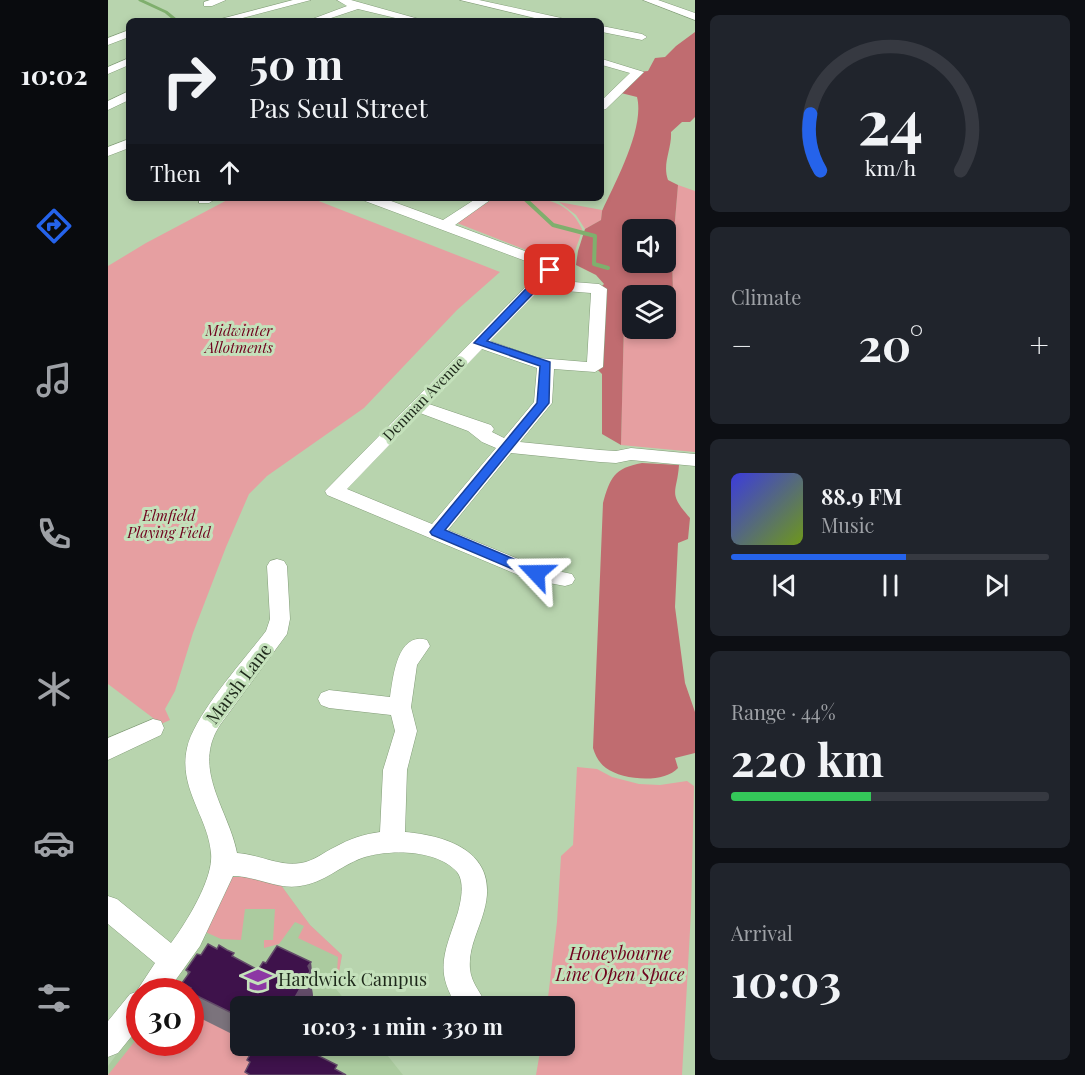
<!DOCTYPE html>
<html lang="en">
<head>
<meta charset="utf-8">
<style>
	:root { --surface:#171b24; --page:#20242c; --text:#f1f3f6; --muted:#9ea1a6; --line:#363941; --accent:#2563eb }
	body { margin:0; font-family:"Playfair Display",serif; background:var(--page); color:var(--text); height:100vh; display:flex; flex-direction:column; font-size:22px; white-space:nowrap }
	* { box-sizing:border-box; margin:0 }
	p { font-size:20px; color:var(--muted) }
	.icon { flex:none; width:33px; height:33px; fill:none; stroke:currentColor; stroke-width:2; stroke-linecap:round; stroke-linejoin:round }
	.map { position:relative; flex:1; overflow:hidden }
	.side { display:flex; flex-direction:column; gap:15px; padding:15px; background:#0d0f14; width:390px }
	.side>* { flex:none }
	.hud { position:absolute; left:18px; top:18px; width:478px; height:183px; border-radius:9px; box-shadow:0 3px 9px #0003; background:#171b24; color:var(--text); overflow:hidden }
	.tools { position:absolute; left:514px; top:219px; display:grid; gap:12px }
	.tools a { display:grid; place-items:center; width:54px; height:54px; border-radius:9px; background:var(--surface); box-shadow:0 3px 9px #0003; font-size:30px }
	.speed { position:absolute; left:18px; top:978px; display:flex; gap:12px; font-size:30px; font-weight:700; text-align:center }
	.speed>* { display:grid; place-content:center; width:78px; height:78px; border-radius:50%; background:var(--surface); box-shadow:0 3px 9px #0003; line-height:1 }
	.speed .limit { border:9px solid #d22; background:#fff; color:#111 }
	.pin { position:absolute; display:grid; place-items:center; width:51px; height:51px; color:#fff; margin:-26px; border-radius:12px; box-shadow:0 3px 9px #0006 }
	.me { position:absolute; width:66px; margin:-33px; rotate:293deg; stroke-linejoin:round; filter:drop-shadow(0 0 4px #0008) }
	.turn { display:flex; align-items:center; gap:21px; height:126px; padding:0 24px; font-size:27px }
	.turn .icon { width:78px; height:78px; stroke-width:2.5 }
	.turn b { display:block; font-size:42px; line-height:51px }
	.then { display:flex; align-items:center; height:57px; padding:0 24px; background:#0003; gap:12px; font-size:22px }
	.big { font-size:45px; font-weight:700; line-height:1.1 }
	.side .tile { flex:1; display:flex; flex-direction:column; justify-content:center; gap:9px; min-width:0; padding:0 21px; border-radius:9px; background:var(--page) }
	.side .dial { align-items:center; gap:0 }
	.dial svg { height:156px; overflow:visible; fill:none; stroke:var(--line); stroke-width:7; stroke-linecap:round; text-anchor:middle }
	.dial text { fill:var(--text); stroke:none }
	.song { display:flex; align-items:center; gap:18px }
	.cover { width:72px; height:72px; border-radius:9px; background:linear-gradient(135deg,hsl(240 70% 55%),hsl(80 70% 35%)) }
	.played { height:6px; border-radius:3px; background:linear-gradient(90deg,var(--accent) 55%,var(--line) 55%) }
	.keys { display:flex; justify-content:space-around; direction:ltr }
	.heat { display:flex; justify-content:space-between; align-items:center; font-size:33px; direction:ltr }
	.charge { height:9px; border-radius:4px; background:linear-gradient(90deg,#34c759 44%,var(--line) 0) }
	.trip { position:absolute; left:122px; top:996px; width:345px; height:60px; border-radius:9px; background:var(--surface); box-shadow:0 3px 9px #0003; font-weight:700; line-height:60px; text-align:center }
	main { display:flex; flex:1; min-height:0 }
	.menu { display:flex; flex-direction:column; width:108px; justify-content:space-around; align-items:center; background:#090b0e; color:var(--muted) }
	.menu .icon { width:42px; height:42px }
	.menu .selected { color:var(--accent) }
	.menu b { font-size:27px; color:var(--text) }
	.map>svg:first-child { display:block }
	.built { fill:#abcb9f }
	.green { fill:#e69fa1 }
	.forest { fill:#c06c70; fill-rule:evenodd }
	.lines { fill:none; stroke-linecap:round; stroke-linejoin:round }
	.stream-far1 { stroke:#7faf6d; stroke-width:3 }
	.stream { stroke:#7faf6d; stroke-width:4 }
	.minor-casing { stroke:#839d79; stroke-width:1 }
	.minor { fill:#fff; fill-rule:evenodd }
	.wall { fill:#7b737c }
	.shaded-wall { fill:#634c69 }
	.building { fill:#3e124b; stroke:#634c69; stroke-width:1.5 }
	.route { fill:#2563eb; stroke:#184099; stroke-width:1.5 }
	.labels { text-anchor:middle; stroke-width:6; stroke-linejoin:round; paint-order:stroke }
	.park-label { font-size:15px; font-style:italic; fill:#6f021d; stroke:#c4e1bb }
	.street-label { font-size:15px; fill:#1c2719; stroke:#c4e1bb }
	.near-street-label { font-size:18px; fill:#1c2719; stroke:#c4e1bb }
	.near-park-label { font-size:18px; font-style:italic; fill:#6f021d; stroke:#c4e1bb }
	.near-poi-label { font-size:18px; fill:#1c2719; stroke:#c4e1bb; text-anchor:start }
</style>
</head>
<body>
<main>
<nav class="menu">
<b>10:02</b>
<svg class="icon selected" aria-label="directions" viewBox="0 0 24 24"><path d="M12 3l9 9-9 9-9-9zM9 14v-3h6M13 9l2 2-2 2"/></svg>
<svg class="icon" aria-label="music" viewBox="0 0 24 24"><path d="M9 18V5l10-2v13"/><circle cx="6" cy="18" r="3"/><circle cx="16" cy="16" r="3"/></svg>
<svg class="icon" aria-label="phone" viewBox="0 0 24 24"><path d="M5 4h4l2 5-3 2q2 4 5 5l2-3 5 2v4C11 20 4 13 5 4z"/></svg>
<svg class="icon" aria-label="climate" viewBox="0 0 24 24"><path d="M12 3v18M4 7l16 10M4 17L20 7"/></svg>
<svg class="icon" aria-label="car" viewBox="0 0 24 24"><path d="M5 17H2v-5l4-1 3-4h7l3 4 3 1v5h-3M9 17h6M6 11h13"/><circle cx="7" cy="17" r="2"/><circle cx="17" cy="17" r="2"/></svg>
<svg class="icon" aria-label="filters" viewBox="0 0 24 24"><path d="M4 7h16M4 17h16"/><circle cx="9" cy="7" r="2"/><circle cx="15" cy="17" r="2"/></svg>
</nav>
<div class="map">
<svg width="587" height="1075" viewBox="0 0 587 1075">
	<rect width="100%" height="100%" fill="#b8d4ae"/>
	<path class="built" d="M118,877H167L202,925L234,955L228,989L242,1006H132V1046H272L295,1075H0V1066L31,1024L32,1042H82V992L55,991Z"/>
	<path class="green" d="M570,185L587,191V452L513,445L516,321L525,322V328H566L564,256Z
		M123,198H203L392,272L349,310L256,408L159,476L141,494L118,547L85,633L67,691L57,709L62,720L53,724L0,684V266L38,243Z
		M386,198C420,198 457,192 474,229C472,240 467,248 465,259L449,262L349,223Z
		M451,202L494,210L493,220L477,229L468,215Z
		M469,767L489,769L504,777L531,784L552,785L579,781L586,786L583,912L574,1075H428L433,1046H456V1006H439L449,922L453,856L465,845Z
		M118,877H167L202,925L234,955L231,972L229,971L230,957L190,938L196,926L187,922L171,944L156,948V940H165L167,909H137L133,940L113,939L93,930Z
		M83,1008L90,1012L89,1016L132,1037V1046H145L156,1051L149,1075H0L31,1036L32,1042H82Z"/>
	<path class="forest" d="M587,32V117L582,122H574L563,132C564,149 554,163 560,180L570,185L564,256L566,329L558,327V296H525V322L516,321L513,445L494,434V374L487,367L491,289L496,284L488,275L468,265L470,251L477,229L493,220L494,211C507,183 537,128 529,97L509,92L530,72L540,71L547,58L557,57L568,46ZM525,230H558V262H525Z
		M534,463L571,465C569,494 559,492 582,518L580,539L570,543L567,607L577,683L587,712V753L567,758L570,768C556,784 514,780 498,768C491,763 487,755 485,748L495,503C502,478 506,468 534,463Z"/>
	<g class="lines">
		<path class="stream-far1" d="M32,0L58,12L69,21"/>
		<path class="stream" d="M416,198L445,225L487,236L486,264L500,268"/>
		<defs>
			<path id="minor" d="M102,0H118L104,6H96V2Z
				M185,0H203L123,21H105Z
				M229,0H243L318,21H300L250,9L214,21H199L239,6Z
				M352,0H371L453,18L458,21H439Z
				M535,0H550L587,13V20Z
				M494,26L534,34L539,37L534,40L494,32Z
				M21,30V37L0,45V38Z
				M21,58V65L0,74V67Z
				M494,59L536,72L498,109L494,110V100L522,73L494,65Z
				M21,91V100L0,110V101Z
				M21,139V148L0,156V147Z
				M91,198H109L101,203H91Z
				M255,198H275L335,220L369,198H385L347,225L441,260L449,270L440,280L491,284L499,289L495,367L487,372L446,369L444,403L412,442L492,450L508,451L523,448L587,454V466L523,460L508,463L492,462L403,453L340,530L430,567L464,574L467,579L464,584L457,586L420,579L219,495L217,491L434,270L431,266L257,201ZM432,289L483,293L479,362L430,358L382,341ZM374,349L429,368L426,402L396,438L384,432L386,429L383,425L321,404ZM312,413L360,431L374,442L388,448L324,524L239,489Z
				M169,559L176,561L179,566L182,619L179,634L112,725C83,769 121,810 129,853C150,854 172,867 193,863C206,861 216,852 227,847C241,839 256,834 272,832L275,770L287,731L283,715L221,708L213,705L210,699L213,693L221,690L282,697C285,678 289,631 319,640L322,646L309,665L303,707L309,731L299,770L297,832C343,836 392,854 376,911C371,930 360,948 362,969C363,983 374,994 379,1006H349C325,969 338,950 350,912C353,901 357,882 349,872C329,849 280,849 254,858C232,866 216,883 192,886C170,890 148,876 125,876L92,946L59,992H32V1026L10,1053L0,1057V1021L22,994L28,992L47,963L0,924V896L9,899L63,943C78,923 106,878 103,853C100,817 70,788 79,748C86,715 136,660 158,631L162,619L159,566L162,561Z
				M45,719L53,721L56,728L53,735L0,760V738Z"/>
		</defs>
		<use href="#minor" class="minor-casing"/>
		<use href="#minor" class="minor"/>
	</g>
	<path class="wall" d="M109,949L150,970L158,963L203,962L205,987L204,989L205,996L199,1006H132V1038L88,1016L87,1010L82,1008V992H77L74,983L80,975L78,970L93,955Z"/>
	<path class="shaded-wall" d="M203,962L205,987L204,989L205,996L199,1006H182Z"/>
	<path class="building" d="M100,944L109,949L111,945L119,950L126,953L124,956L150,970L155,962L158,963L169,946L203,962L200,966L202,971L182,1006H132V1017L81,992L83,988L74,983L82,972L78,970L89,954L93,955Z
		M147,1046H191L229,1065L227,1069L238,1075H142L137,1072L142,1062L139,1060Z"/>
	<path class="route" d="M442,267L447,270L446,272L379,341L442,362L441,403L337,530L432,570L435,573L432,577L428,579L324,535L322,532L429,403L432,366L366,343L438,268Z"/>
	<defs>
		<symbol id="university-bare" viewBox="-9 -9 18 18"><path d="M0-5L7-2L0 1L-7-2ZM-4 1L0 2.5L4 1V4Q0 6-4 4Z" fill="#8c37a4" stroke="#c4e1bb" stroke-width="2.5" paint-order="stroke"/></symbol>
	</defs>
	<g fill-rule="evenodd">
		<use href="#university-bare" x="131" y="961" width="38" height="38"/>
	</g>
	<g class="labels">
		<g class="park-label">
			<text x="131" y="336">Midwinter<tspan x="131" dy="17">Allotments</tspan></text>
			<text x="61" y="521">Elmfield<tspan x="61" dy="17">Playing Field</tspan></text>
		</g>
		<g class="street-label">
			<text transform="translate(316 399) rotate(-46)" y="5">Denman Avenue</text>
		</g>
		<g class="near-street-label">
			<text transform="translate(131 684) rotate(-53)" y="6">Marsh Lane</text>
		</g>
		<g class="near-park-label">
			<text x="512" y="960">Honeybourne<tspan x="512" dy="21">Line Open Space</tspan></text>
		</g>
		<g class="near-poi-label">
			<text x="170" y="986">Hardwick Campus</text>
		</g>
	</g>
</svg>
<div class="tools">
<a><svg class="icon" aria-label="sound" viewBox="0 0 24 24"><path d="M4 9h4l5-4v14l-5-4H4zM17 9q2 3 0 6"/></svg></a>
<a><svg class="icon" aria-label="layers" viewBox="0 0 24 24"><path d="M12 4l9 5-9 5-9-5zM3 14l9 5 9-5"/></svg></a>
</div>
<div class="speed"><div class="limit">30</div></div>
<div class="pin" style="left:442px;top:270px;background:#d93025"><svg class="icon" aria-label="arrive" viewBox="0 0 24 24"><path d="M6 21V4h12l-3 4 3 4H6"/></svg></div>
<svg class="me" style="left:428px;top:573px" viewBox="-20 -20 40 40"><path d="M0-17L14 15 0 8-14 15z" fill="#2563eb" stroke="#fff" stroke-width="4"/></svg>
<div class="trip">10:03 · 1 min · 330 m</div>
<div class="hud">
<div class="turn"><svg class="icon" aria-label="right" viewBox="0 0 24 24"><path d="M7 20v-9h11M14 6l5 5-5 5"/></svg><div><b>50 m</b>Pas Seul Street</div></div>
<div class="then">Then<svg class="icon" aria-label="ahead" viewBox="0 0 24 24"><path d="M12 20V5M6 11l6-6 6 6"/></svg></div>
</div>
</div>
<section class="side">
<div class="tile dial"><svg viewBox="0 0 100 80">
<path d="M14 69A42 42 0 1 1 86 69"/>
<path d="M14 69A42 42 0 0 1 9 40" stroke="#2563eb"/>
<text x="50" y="56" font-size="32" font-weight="700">24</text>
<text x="50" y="72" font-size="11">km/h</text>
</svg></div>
<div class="tile"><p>Climate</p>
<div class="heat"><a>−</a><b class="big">20°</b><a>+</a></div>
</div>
<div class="tile">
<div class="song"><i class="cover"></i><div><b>88.9 FM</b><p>Music</p></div></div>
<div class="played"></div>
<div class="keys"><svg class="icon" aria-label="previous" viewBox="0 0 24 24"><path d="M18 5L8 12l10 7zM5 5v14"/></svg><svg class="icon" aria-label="pause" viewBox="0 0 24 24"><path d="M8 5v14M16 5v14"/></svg><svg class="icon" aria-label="next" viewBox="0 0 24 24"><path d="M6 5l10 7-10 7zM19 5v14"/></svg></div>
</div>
<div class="tile"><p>Range · 44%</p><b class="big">220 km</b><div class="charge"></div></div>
<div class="tile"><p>Arrival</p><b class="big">10:03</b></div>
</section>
</main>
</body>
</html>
